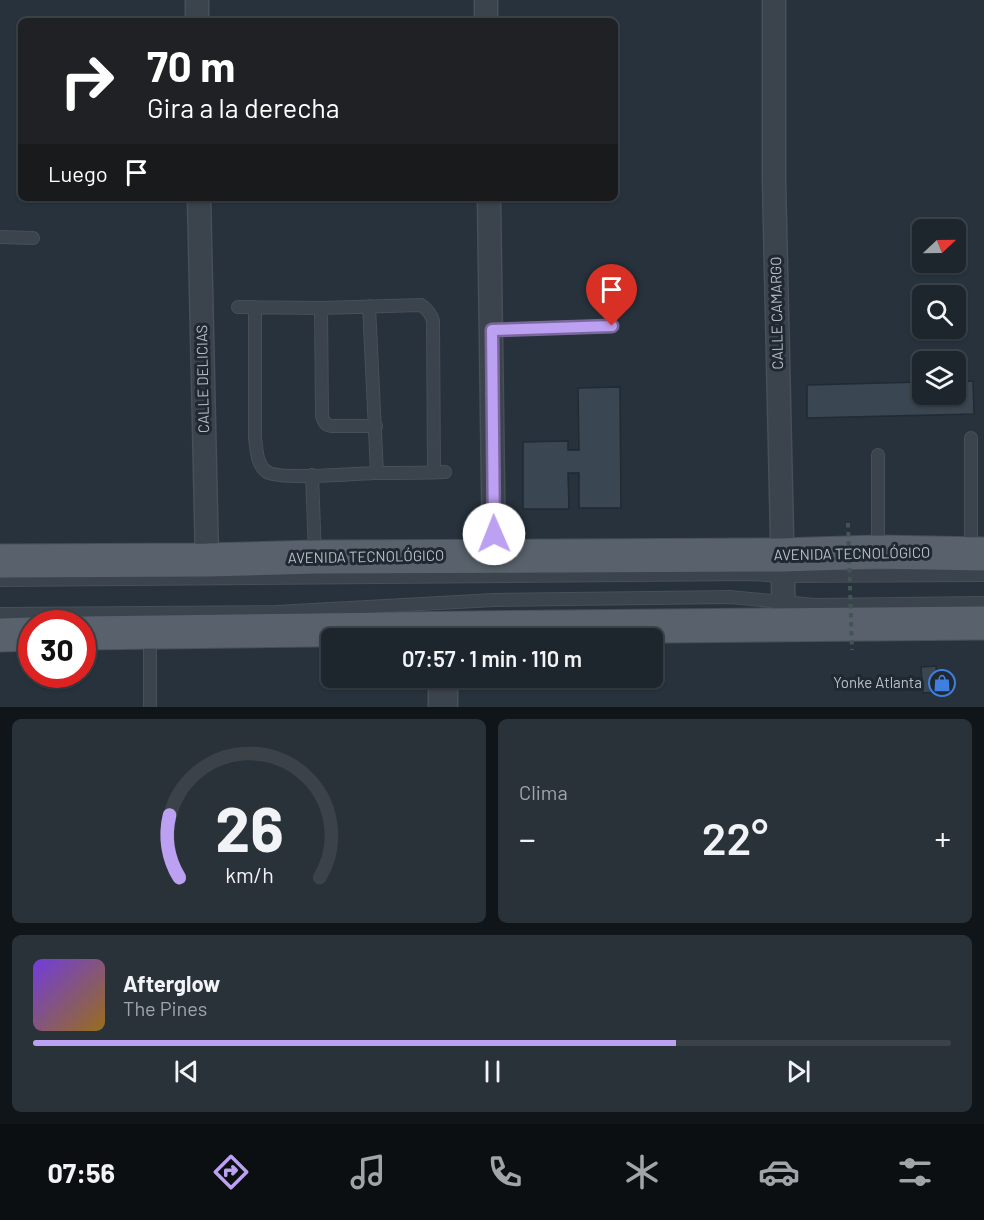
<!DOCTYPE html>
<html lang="es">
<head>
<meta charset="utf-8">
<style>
	:root { --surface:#1d262d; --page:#2a3239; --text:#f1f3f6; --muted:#a0a5aa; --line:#3b4349; --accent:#bca0f2 }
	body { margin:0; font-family:Barlow,sans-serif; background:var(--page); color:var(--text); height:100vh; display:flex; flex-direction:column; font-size:22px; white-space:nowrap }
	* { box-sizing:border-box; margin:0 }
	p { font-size:20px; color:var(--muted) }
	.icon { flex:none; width:33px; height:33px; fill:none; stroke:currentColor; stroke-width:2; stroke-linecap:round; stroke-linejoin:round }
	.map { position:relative; height:707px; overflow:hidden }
	.drawer { display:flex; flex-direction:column; gap:12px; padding:12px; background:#101519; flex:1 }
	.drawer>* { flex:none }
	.top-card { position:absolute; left:18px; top:18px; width:600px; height:183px; border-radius:9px; box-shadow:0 2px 4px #0004,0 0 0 2px var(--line); background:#202124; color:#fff; overflow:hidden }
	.needle { width:39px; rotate:68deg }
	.controls { position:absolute; left:912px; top:219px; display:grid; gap:12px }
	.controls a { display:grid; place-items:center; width:54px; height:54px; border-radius:9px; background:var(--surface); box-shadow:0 2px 4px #0004,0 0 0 2px var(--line); font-size:30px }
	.speed { position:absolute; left:18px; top:610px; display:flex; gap:12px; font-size:30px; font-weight:700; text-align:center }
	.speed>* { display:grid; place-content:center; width:78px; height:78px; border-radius:50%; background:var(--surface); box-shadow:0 2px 4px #0004,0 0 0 2px var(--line); line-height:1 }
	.speed .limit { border:9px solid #d22; background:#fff; color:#111 }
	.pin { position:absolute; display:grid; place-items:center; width:51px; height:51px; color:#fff; margin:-62px -26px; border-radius:50% 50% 50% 0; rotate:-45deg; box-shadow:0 0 6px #0007 }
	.pin .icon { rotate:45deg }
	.me { position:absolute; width:66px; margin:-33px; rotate:359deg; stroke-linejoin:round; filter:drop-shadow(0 0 4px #0008) }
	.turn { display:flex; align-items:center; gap:21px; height:126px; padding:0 30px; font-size:27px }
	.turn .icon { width:78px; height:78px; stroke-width:2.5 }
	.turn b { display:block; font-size:42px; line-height:51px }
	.then { display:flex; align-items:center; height:57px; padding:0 30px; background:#0003; gap:12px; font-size:22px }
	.big { font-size:45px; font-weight:600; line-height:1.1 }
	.drawer .widget { flex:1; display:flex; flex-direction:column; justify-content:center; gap:9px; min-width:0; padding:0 21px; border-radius:9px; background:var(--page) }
	.drawer .dial { align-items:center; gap:0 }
	.dial svg { height:156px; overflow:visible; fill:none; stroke:var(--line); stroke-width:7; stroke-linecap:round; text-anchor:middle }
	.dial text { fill:var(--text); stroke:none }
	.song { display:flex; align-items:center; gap:18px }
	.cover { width:72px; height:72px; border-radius:9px; background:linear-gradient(135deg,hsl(260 70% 55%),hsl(40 70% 35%)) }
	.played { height:6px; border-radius:3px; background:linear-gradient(90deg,var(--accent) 70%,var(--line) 70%) }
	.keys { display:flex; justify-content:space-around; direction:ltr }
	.heat { display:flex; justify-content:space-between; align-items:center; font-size:33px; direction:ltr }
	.drawer .tiles { flex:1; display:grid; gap:12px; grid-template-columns:1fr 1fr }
	.widget:last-child { grid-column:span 2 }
	.trip { position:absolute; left:321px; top:628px; width:342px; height:60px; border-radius:9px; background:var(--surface); box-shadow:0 2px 4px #0004,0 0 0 2px var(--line); font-weight:600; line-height:60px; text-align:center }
	.dock { display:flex; height:96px; justify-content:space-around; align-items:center; background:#0c0f12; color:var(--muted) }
	.dock .icon { width:42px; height:42px }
	.dock .selected { color:var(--accent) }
	.dock b { font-size:27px; color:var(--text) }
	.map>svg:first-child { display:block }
	.building { fill:#3a4652; stroke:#222a33; stroke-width:1.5 }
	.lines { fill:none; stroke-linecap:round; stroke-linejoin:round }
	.service-casing { stroke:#474f58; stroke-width:14 }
	.minor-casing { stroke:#474f58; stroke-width:25 }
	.tertiary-casing { stroke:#474f58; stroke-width:31 }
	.primary-casing { stroke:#474f58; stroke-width:35 }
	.service { stroke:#3b434c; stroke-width:12 }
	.minor { stroke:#3b434c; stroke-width:22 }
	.tertiary { stroke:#3b434c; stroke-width:28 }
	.primary { stroke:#59626c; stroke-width:33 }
	.path-bridge { stroke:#425555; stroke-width:4; stroke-dasharray:4.5 4.5; stroke-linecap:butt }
	.route-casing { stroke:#7a689d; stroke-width:15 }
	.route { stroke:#bca0f2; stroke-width:10 }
	.labels { text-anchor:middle; stroke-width:6; stroke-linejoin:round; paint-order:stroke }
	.street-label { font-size:15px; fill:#b7bec7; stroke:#202831 }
	.poi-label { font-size:15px; fill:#b7bec7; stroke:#202831; text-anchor:end }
</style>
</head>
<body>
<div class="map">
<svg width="984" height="707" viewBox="0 0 984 707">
	<rect width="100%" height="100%" fill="#27323c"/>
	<path class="building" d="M973,381L974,414L807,418V385L922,382V394H956V382Z
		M620,387L621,508H579V473H568L569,509H523V442L568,441V450H579L578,388Z
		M936,666L938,692L923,693L921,667Z"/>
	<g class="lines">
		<defs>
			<path id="service" d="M0,237L33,238
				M369,306L377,473
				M238,307L321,308L421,305C427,309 431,313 433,321L434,472
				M255,307V438C257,450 256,464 267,472C280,480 355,474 374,473C398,473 421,473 445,472
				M321,308L322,416C324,422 325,425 332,426H376
				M492,330L612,326
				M971,438V553
				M312,475L315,555
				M878,551V455
				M0,580L752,574L782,576L984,575
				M0,614L276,612L494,600L730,597L815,605L984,603
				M150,633V707"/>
			<path id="minor" d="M197,0V21
				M486,0V21
				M774,0V180L784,626
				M199,198L207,560
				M489,198L494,556"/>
			<path id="tertiary" d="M443,678V707"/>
			<path id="primary" d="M0,561L207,560L315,557L782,555L878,552L984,554
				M82,633C383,627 683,627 984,623
				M0,635L32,634"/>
		</defs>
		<use href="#service" class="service-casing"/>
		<use href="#minor" class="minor-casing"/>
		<use href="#tertiary" class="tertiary-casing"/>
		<use href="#primary" class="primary-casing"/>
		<use href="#service" class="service"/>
		<use href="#minor" class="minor"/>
		<use href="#tertiary" class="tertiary"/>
		<use href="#primary" class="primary"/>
		<path class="path-bridge" d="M848,523L852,650"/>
	</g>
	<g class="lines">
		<defs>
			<path id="route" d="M494,534L492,330L612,326"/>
		</defs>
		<use href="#route" class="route-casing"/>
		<use href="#route" class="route"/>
	</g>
	<defs>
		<symbol id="shop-ring" viewBox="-11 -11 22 22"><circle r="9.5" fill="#202831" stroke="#3f7fe0" stroke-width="1.5"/><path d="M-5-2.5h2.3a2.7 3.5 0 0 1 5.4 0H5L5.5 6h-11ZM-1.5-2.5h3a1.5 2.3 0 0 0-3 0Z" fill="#3f7fe0"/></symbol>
	</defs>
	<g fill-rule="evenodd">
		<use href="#shop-ring" x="927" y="668" width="30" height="30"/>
	</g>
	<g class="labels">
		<g class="street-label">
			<text transform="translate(777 313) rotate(-91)" y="5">CALLE CAMARGO</text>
			<text transform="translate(203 379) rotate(-91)" y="5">CALLE DELICIAS</text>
			<text transform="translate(852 554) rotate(-1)" y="5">AVENIDA TECNOLÓGICO</text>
			<text transform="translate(366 557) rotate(-1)" y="5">AVENIDA TECNOLÓGICO</text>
		</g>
		<g class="poi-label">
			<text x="922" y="688">Yonke Atlanta</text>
		</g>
	</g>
</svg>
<div class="controls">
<a><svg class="needle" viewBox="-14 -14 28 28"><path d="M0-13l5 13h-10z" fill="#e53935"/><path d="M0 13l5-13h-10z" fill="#a0a5aa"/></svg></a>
<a><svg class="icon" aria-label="search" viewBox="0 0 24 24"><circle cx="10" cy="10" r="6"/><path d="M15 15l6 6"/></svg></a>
<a><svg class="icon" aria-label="layers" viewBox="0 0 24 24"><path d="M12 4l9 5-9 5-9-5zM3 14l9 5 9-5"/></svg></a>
</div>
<div class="speed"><div class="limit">30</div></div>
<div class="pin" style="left:612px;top:326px;background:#d93025"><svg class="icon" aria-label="arrive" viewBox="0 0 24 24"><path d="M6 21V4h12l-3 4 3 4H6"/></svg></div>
<svg class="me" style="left:494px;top:534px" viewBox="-20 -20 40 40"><circle r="19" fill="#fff"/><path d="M0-13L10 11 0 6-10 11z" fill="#bca0f2"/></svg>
<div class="trip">07:57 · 1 min · 110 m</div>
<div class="top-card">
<div class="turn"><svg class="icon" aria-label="right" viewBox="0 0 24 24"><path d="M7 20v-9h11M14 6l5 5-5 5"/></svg><div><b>70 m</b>Gira a la derecha</div></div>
<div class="then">Luego<svg class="icon" aria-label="arrive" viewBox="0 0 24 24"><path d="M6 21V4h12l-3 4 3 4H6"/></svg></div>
</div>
</div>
<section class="drawer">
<div class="tiles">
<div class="widget dial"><svg viewBox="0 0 100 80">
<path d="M14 69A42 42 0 1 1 86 69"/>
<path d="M14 69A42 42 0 0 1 9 37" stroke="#bca0f2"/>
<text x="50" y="56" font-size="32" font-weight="700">26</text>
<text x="50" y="72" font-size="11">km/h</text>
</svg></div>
<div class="widget"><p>Clima</p>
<div class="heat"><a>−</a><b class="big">22°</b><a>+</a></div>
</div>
<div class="widget">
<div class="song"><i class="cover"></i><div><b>Afterglow</b><p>The Pines</p></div></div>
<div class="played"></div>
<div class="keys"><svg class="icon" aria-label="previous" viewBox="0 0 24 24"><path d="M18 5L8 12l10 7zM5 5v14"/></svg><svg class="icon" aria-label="pause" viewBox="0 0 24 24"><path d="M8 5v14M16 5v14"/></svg><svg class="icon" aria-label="next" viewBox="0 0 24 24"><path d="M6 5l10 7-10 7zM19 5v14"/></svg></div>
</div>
</div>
</section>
<nav class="dock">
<b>07:56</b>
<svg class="icon selected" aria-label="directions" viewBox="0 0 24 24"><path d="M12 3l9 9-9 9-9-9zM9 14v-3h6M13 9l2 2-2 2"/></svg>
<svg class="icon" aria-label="music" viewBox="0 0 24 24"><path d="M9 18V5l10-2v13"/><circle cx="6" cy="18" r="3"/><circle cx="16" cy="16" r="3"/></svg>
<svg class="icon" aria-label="phone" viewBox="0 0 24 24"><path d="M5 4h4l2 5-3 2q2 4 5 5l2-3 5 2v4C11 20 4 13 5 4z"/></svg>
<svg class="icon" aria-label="climate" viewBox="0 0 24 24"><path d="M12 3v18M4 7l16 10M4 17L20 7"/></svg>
<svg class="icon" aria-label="car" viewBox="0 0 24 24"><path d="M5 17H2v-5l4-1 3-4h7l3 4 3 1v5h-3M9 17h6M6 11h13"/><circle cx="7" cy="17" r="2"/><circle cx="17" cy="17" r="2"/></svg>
<svg class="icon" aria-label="filters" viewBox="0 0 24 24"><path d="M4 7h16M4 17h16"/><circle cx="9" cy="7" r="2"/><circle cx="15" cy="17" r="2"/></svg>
</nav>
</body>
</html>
